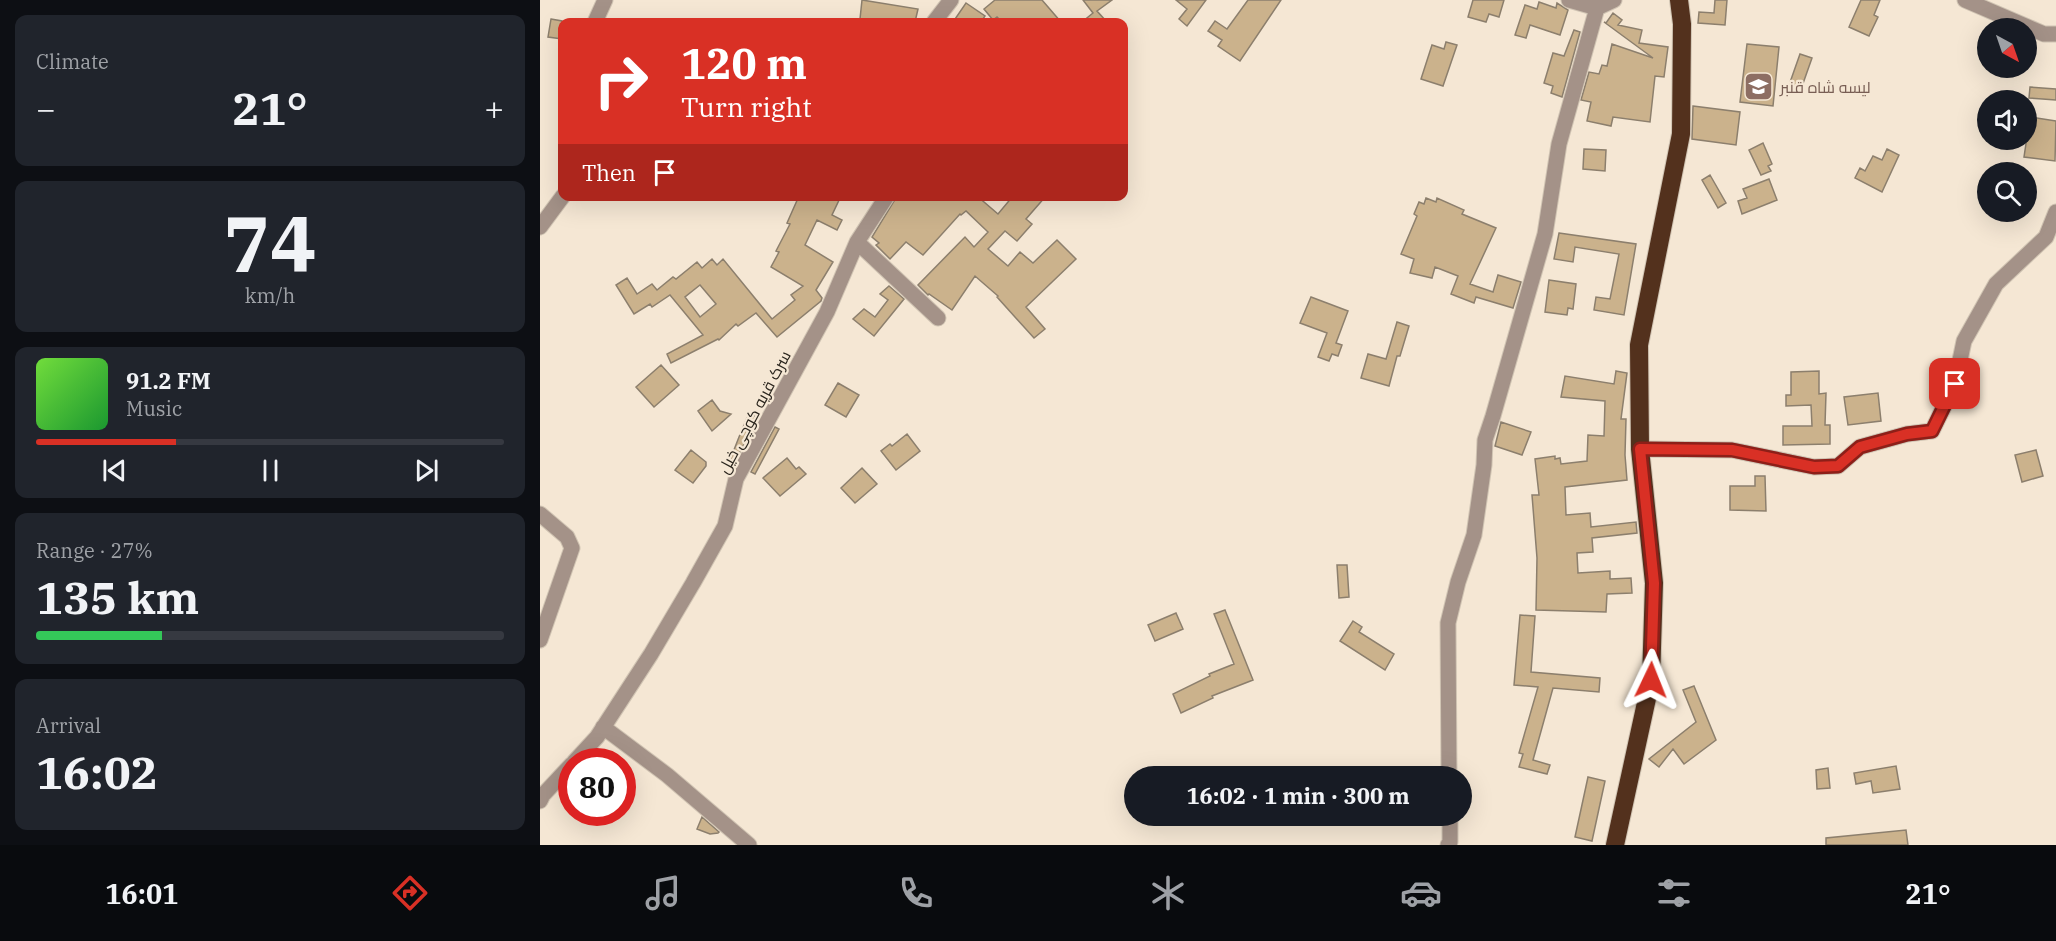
<!DOCTYPE html>
<html lang="en">
<head>
<meta charset="utf-8">
<style>
	:root { --surface:#171b24; --page:#20242c; --text:#f1f3f6; --muted:#9ea1a6; --line:#363941; --accent:#d93025 }
	body { margin:0; font-family:"IBM Plex Serif",Cairo,serif; background:var(--page); color:var(--text); height:100vh; display:flex; flex-direction:column; font-size:22px; white-space:nowrap }
	* { box-sizing:border-box; margin:0 }
	p { font-size:20px; color:var(--muted) }
	.icon { flex:none; width:33px; height:33px; fill:none; stroke:currentColor; stroke-width:2; stroke-linecap:round; stroke-linejoin:round }
	.map { position:relative; flex:1; overflow:hidden }
	.sheet { display:flex; flex-direction:column; gap:15px; padding:15px; background:#0d0f14; width:540px }
	.sheet>* { flex:none }
	.hud { position:absolute; left:18px; top:18px; width:570px; height:183px; border-radius:12px; box-shadow:0 6px 24px #0002; background:#d93025; color:#fff; overflow:hidden }
	.needle { width:39px; rotate:140deg }
	.buttons { position:absolute; left:1437px; top:18px; display:grid; gap:12px }
	.buttons a { display:grid; place-items:center; width:60px; height:60px; border-radius:50%; background:var(--surface); box-shadow:0 6px 24px #0002; font-size:30px }
	.speed { position:absolute; left:18px; top:748px; display:flex; gap:12px; font-size:30px; font-weight:700; text-align:center }
	.speed>* { display:grid; place-content:center; width:78px; height:78px; border-radius:50%; background:var(--surface); box-shadow:0 6px 24px #0002; line-height:1 }
	.speed .limit { border:9px solid #d22; background:#fff; color:#111 }
	.pin { position:absolute; display:grid; place-items:center; width:51px; height:51px; color:#fff; margin:-26px; border-radius:12px; box-shadow:0 3px 9px #0006 }
	.me { position:absolute; width:66px; margin:-33px; rotate:2deg; stroke-linejoin:round; filter:drop-shadow(0 0 4px #0008) }
	.turn { display:flex; align-items:center; gap:21px; height:126px; padding:0 24px; font-size:27px }
	.turn .icon { width:78px; height:78px; stroke-width:2.5 }
	.turn b { display:block; font-size:42px; line-height:51px }
	.then { display:flex; align-items:center; height:57px; padding:0 24px; background:#0003; gap:12px; font-size:22px }
	.big { font-size:45px; font-weight:700; line-height:1.1 }
	.sheet .tile { flex:1; display:flex; flex-direction:column; justify-content:center; gap:9px; min-width:0; padding:0 21px; border-radius:12px; background:var(--page) }
	.sheet .dial { align-items:center; gap:0 }
	.dial b { font-size:78px; line-height:1 }
	.song { display:flex; align-items:center; gap:18px }
	.cover { width:72px; height:72px; border-radius:9px; background:linear-gradient(135deg,hsl(100 70% 55%),hsl(130 70% 35%)) }
	.played { height:6px; border-radius:3px; background:linear-gradient(90deg,var(--accent) 30%,var(--line) 30%) }
	.keys { display:flex; justify-content:space-around; direction:ltr }
	.heat { display:flex; justify-content:space-between; align-items:center; font-size:33px; direction:ltr }
	.charge { height:9px; border-radius:4px; background:linear-gradient(90deg,#34c759 27%,var(--line) 0) }
	.trip { position:absolute; left:584px; top:766px; width:348px; height:60px; border-radius:30px; background:var(--surface); box-shadow:0 6px 24px #0002; font-weight:700; line-height:60px; text-align:center }
	.menu { display:flex; height:96px; justify-content:space-around; align-items:center; background:#090b0e; color:var(--muted) }
	.menu .icon { width:42px; height:42px }
	.menu .on { color:var(--accent) }
	.menu b { font-size:27px; color:var(--text) }
	main { display:flex; flex:1; min-height:0 }
	.map>svg:first-child { display:block }
	.building { fill:#cbb28c; stroke:#8c7f6d; stroke-width:1.5; fill-rule:evenodd }
	.lines { fill:none; stroke-linecap:round; stroke-linejoin:round }
	.street-casing { stroke:#d0c4b3; stroke-width:17 }
	.highway-casing { stroke:#d0c4b3; stroke-width:20 }
	.street { stroke:#a49288; stroke-width:15 }
	.highway { stroke:#53311d; stroke-width:18 }
	.route-casing { stroke:#8d1f18; stroke-width:15 }
	.route { stroke:#d93025; stroke-width:10 }
	.labels { text-anchor:middle; stroke-width:4.5; stroke-linejoin:round; paint-order:stroke }
	.education-label { font-size:16px; fill:#785e54; stroke:#f5e7d4; text-anchor:start }
	.street-label { font-size:16px; fill:#2a251d; stroke:#f5e7d4 }
</style>
</head>
<body>
<main>
<section class="sheet">
<div class="tile"><p>Climate</p>
<div class="heat"><a>−</a><b class="big">21°</b><a>+</a></div>
</div>
<div class="tile dial"><b>74</b><p>km/h</p></div>
<div class="tile">
<div class="song"><i class="cover"></i><div><b>91.2 FM</b><p>Music</p></div></div>
<div class="played"></div>
<div class="keys"><svg class="icon" aria-label="previous" viewBox="0 0 24 24"><path d="M18 5L8 12l10 7zM5 5v14"/></svg><svg class="icon" aria-label="pause" viewBox="0 0 24 24"><path d="M8 5v14M16 5v14"/></svg><svg class="icon" aria-label="next" viewBox="0 0 24 24"><path d="M6 5l10 7-10 7zM19 5v14"/></svg></div>
</div>
<div class="tile"><p>Range · 27%</p><b class="big">135 km</b><div class="charge"></div></div>
<div class="tile"><p>Arrival</p><b class="big">16:02</b></div>
</section>
<div class="map">
<svg width="1516" height="845" viewBox="0 0 1516 845">
	<rect width="100%" height="100%" fill="#f5e7d4"/>
	<path class="building" d="M322,0L378,9L375,22H344L320,19Z
		M455,0H502L521,22H462L457,17L453,20L444,9Z
		M543,0H572L557,11L567,22H542L553,13Z
		M636,0H666L647,26L639,19L647,9Z
		M708,0H741L700,61L678,46L682,40L668,31L675,21L687,29Z
		M933,0H964L959,17L949,14L946,22L928,17Z
		M1175,0H1187L1185,25L1158,23L1159,12L1174,13Z
		M1321,0H1340L1334,15L1338,17L1329,36L1309,27Z
		M999,2L1016,8L1017,3L1028,10L1020,35L990,25L986,38L975,35L985,5L997,9Z
		M426,3L445,16L441,22H413Z
		M1073,13L1082,20L1078,25L1102,30L1099,43L1128,47L1124,77L1115,76L1110,122L1073,117L1071,126L1047,121L1051,102L1041,100L1049,72L1059,74L1062,65L1067,66L1072,44L1113,58L1064,22L1066,23Z
		M11,19L22,21V39L8,37Z
		M1034,30L1040,32L1022,97L1011,93L1013,86L1004,83L1013,53L1024,56Z
		M906,42L917,45L903,86L881,79L892,45L904,49Z
		M1207,44L1239,47L1233,106L1200,102Z
		M1260,54L1272,58L1260,92L1248,88Z
		M1490,87L1516,89V100L1489,98Z
		M1153,106L1200,112L1196,145L1152,139Z
		M1490,117L1516,121L1515,161L1484,157Z
		M1223,143L1232,164L1228,166L1231,171L1221,175L1209,150Z
		M1044,149L1066,150L1065,171L1043,169Z
		M1347,149L1359,155L1342,192L1315,178L1320,168L1325,171L1333,156L1342,160Z
		M1170,175L1186,203L1178,208L1162,180Z
		M1229,179L1237,200L1202,214L1198,201L1207,198L1203,189Z
		M259,196H301L292,215L302,220L297,230L277,220L265,245L293,262L276,290L282,298L281,301L237,337L216,313L198,326L196,324L179,340L178,339L131,363L127,354L163,335L130,295L112,307L110,304L94,314L76,285L87,278L97,294L112,284L117,290L133,277L136,279L157,262L162,268L172,259L177,265L183,259L232,319L255,300L251,295L263,286L231,267L239,252L236,251L250,224L247,223ZM160,285L176,304L160,317L145,297Z
		M357,196H437L458,214L473,196H506L486,219L492,224L477,241L465,231L448,249L468,266L480,252L493,263L517,240L536,259L486,307L505,329L494,338L457,297L458,296L435,276L412,310L389,294L388,295L378,285L425,237L434,247L448,232L426,211L421,215L420,214L383,255L366,242L350,259L336,245L339,243L332,237Z
		M886,198L896,202L897,198L924,210L922,214L956,228L930,284L953,292L958,275L981,282L973,308L936,297L934,303L911,294L918,276L895,267L892,278L870,273L874,259L861,254L877,216L874,214L879,202L884,204Z
		M1019,233L1096,244L1084,315L1054,310L1056,297L1070,299L1079,254L1035,247L1033,262L1014,259Z
		M1009,280L1036,284L1033,309L1028,308L1027,315L1005,312Z
		M349,286L364,299L334,336L313,319L324,309L335,317L348,300L340,294Z
		M771,297L808,311L796,343L802,345L798,356L792,354L789,361L778,357L787,333L760,323Z
		M857,322L869,326L860,356H857L849,386L821,378L828,354L846,359Z
		M121,365L139,385L114,407L96,387Z
		M1076,371L1087,373L1081,419H1086L1085,455L1087,480L1025,487L1026,515L1050,513L1051,527L1096,522L1097,533L1052,538L1053,552L1037,553L1038,573L1070,571V579L1091,578L1092,593L1067,594L1066,612L996,610L997,558L992,495H999L995,459L1015,456V459L1020,458L1021,464L1047,461L1048,435L1064,436L1065,401L1021,397L1025,376L1074,384Z
		M1279,371V394L1286,393L1285,425H1290V444L1243,445V426H1272L1271,405L1246,406V395H1251V372Z
		M298,383L319,395L306,417L285,405Z
		M1338,393L1341,421L1308,425L1304,397Z
		M172,400L180,411L191,414L172,431L158,411Z
		M213,415L218,418L194,463L190,460L199,437L207,418L211,419Z
		M961,422L991,432L982,455L955,446Z
		M235,427L239,429L215,474L211,472Z
		M367,434L380,451L356,470L341,451L350,444L352,446Z
		M151,450L166,462V466L153,483L135,470Z
		M1496,450L1503,476L1482,482L1475,455Z
		M247,458L256,469L259,467L266,474L240,496L223,478Z
		M322,468L337,484L315,503L301,488Z
		M1215,476H1225L1226,511L1190,510V486H1215Z
		M797,565H807L809,597L799,598Z
		M685,610L713,680L672,696L673,698L641,713L633,694L670,676L669,674L694,664L674,614Z
		M636,613L643,629L615,641L608,625Z
		M980,615L995,616L991,672L1060,678L1059,692L1013,688L993,760L1010,765L1007,774L979,767L983,754L979,753L998,687L974,685Z
		M813,621L822,627L819,632L854,654L845,670L800,641Z
		M1154,686L1176,740L1144,764L1133,749L1119,767L1109,759L1156,722L1143,690Z
		M1356,766L1360,789L1333,793L1331,781L1316,784L1314,773Z
		M1288,768L1290,788L1277,789L1276,770Z
		M1048,777L1065,781L1052,841L1035,837Z
		M162,817L179,832L178,833L170,834L157,829Z
		M1366,830L1368,845H1286V838Z"/>
	<g class="lines">
		<defs>
			<path id="street" d="M1029,0L1057,8L1074,0
				M1425,0L1504,34H1516
				M55,22L65,0
				M394,22L411,0
				M0,227L23,196
				M317,242L398,318
				M1100,449L1192,450L1274,467L1298,466L1320,447L1367,434L1392,431L1415,384L1424,341L1456,284L1506,237L1516,212
				M0,514L27,537L32,548L0,640
				M63,727L127,775L209,845
				M34,762L57,737L111,654L153,583L185,526L196,479L287,312L317,242L347,196
				M909,777L908,623L918,582L934,535L944,465L945,440L953,416L1005,234L1019,144L1057,8
				M0,801L3,795L32,764
				M908,845L910,842V816"/>
			<path id="highway" d="M1075,845L1111,680L1114,583L1100,449L1099,345L1141,134L1142,24L1139,0"/>
		</defs>
		<use href="#street" class="street-casing"/>
		<use href="#highway" class="highway-casing"/>
		<use href="#street" class="street"/>
		<use href="#highway" class="highway"/>
	</g>
	<g class="lines">
		<defs>
			<path id="route" d="M1111,680L1114,583L1100,449L1192,450L1274,467L1298,466L1320,447L1367,434L1392,431L1415,384"/>
		</defs>
		<use href="#route" class="route-casing"/>
		<use href="#route" class="route"/>
	</g>
	<defs>
		<symbol id="school-square" viewBox="-11 -11 22 22"><rect x="-9" y="-9" width="18" height="18" rx="4" fill="#8d6e63" stroke="#f5e7d4"/><path d="M0-5L7-2L0 1L-7-2ZM-4 1L0 2.5L4 1V4Q0 6-4 4Z" fill="#fff"/></symbol>
	</defs>
	<g fill-rule="evenodd">
		<use href="#school-square" x="1202" y="70" width="33" height="33"/>
	</g>
	<g class="labels">
		<g class="education-label">
			<text x="1240" y="93">لیسه شاه قنبر</text>
		</g>
		<g class="street-label">
			<text transform="translate(214 412) rotate(-62)" y="6">سرک قریه کوچی خیل</text>
		</g>
	</g>
</svg>
<div class="buttons">
<a><svg class="needle" viewBox="-14 -14 28 28"><path d="M0-13l5 13h-10z" fill="#e53935"/><path d="M0 13l5-13h-10z" fill="#9ea1a6"/></svg></a>
<a><svg class="icon" aria-label="sound" viewBox="0 0 24 24"><path d="M4 9h4l5-4v14l-5-4H4zM17 9q2 3 0 6"/></svg></a>
<a><svg class="icon" aria-label="search" viewBox="0 0 24 24"><circle cx="10" cy="10" r="6"/><path d="M15 15l6 6"/></svg></a>
</div>
<div class="speed"><div class="limit">80</div></div>
<div class="pin" style="left:1415px;top:384px;background:#d93025"><svg class="icon" aria-label="arrive" viewBox="0 0 24 24"><path d="M6 21V4h12l-3 4 3 4H6"/></svg></div>
<svg class="me" style="left:1111px;top:680px" viewBox="-20 -20 40 40"><path d="M0-17L14 15 0 8-14 15z" fill="#d93025" stroke="#fff" stroke-width="4"/></svg>
<div class="trip">16:02 · 1 min · 300 m</div>
<div class="hud">
<div class="turn"><svg class="icon" aria-label="right" viewBox="0 0 24 24"><path d="M7 20v-9h11M14 6l5 5-5 5"/></svg><div><b>120 m</b>Turn right</div></div>
<div class="then">Then<svg class="icon" aria-label="arrive" viewBox="0 0 24 24"><path d="M6 21V4h12l-3 4 3 4H6"/></svg></div>
</div>
</div>
</main>
<nav class="menu">
<b>16:01</b>
<svg class="icon on" aria-label="directions" viewBox="0 0 24 24"><path d="M12 3l9 9-9 9-9-9zM9 14v-3h6M13 9l2 2-2 2"/></svg>
<svg class="icon" aria-label="music" viewBox="0 0 24 24"><path d="M9 18V5l10-2v13"/><circle cx="6" cy="18" r="3"/><circle cx="16" cy="16" r="3"/></svg>
<svg class="icon" aria-label="phone" viewBox="0 0 24 24"><path d="M5 4h4l2 5-3 2q2 4 5 5l2-3 5 2v4C11 20 4 13 5 4z"/></svg>
<svg class="icon" aria-label="climate" viewBox="0 0 24 24"><path d="M12 3v18M4 7l16 10M4 17L20 7"/></svg>
<svg class="icon" aria-label="car" viewBox="0 0 24 24"><path d="M5 17H2v-5l4-1 3-4h7l3 4 3 1v5h-3M9 17h6M6 11h13"/><circle cx="7" cy="17" r="2"/><circle cx="17" cy="17" r="2"/></svg>
<svg class="icon" aria-label="filters" viewBox="0 0 24 24"><path d="M4 7h16M4 17h16"/><circle cx="9" cy="7" r="2"/><circle cx="15" cy="17" r="2"/></svg>
<b>21°</b>
</nav>
</body>
</html>
